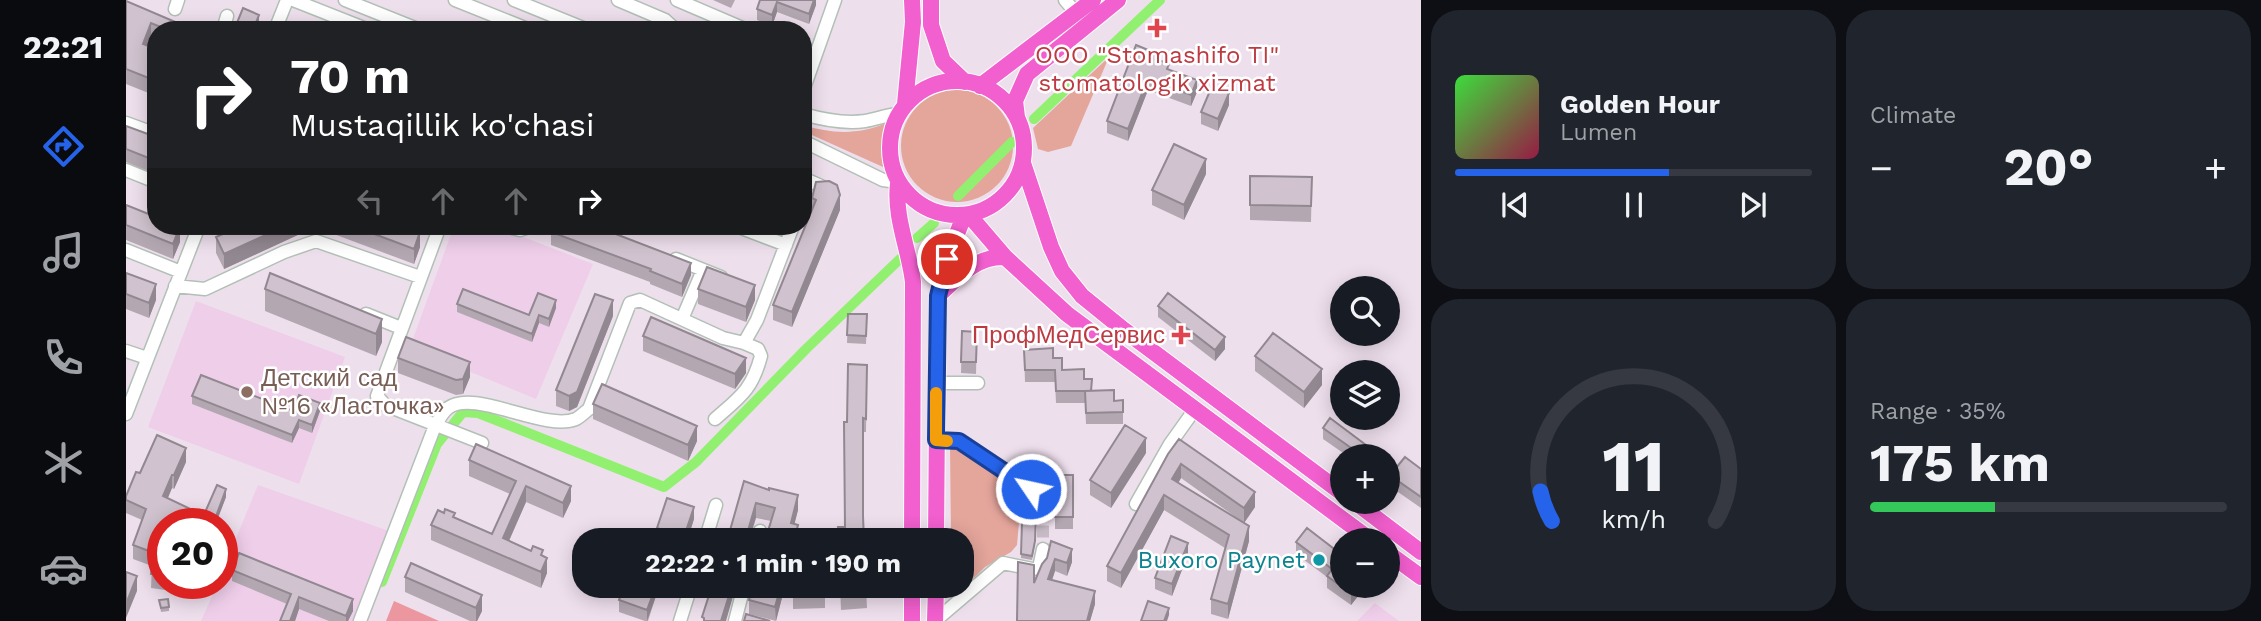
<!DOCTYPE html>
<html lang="en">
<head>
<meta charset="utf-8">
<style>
	:root { --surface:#171b24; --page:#20242c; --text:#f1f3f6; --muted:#9ea1a6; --line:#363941; --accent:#2563eb }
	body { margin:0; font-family:"Work Sans",sans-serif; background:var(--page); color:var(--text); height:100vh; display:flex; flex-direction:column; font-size:26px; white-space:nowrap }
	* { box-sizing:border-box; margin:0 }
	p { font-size:23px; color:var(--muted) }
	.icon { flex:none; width:38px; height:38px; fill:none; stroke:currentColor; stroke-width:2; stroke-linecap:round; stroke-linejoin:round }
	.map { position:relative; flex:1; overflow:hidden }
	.sheet { display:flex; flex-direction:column; gap:10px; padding:10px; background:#0d0f14; width:840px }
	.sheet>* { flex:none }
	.banner { position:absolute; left:21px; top:21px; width:665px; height:214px; border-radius:28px; box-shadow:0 4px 18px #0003; background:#202124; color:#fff; overflow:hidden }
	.controls { position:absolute; left:1204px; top:276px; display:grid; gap:14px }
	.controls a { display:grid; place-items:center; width:70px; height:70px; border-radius:50%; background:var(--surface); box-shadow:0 4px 18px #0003; font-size:35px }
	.speed { position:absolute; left:21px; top:508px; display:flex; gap:14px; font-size:35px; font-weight:700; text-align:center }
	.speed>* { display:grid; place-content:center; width:91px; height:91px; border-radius:50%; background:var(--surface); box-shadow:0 4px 18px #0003; line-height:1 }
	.speed .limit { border:10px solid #d22; background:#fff; color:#111 }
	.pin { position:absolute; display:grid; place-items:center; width:60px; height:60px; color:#fff; margin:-30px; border:4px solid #fff; border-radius:50%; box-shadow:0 2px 7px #0007 }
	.me { position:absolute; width:77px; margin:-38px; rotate:304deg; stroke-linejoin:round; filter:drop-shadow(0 0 5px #0008) }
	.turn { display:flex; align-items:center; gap:24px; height:147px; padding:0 28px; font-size:32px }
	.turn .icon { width:91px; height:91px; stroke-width:2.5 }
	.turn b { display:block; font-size:49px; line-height:60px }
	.lanes { display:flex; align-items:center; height:66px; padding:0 28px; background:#0003; justify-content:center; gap:35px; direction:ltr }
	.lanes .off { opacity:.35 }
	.big { font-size:52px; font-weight:700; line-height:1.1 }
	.sheet .card { flex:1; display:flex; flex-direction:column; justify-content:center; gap:10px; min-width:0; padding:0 24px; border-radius:28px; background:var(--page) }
	.sheet .dial { align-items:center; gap:0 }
	.dial svg { height:182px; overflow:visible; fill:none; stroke:var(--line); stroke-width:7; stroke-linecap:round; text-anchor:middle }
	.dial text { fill:var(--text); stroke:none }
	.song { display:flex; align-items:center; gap:21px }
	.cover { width:84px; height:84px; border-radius:10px; background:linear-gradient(135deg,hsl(120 70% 55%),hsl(340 70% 35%)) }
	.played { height:7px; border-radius:4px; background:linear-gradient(90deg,var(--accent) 60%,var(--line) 60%) }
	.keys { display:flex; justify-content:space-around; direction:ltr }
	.heat { display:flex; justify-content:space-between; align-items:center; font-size:38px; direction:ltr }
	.charge { height:10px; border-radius:5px; background:linear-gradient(90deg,#34c759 35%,var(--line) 0) }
	.sheet .tiles { flex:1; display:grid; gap:10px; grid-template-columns:repeat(2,1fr) }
	.trip { position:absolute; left:446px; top:528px; width:402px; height:70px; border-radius:28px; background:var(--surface); box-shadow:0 4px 18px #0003; font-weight:700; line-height:70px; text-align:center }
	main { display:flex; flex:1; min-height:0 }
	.tab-bar { display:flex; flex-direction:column; width:126px; justify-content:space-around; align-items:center; background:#090b0e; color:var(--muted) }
	.tab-bar .icon { width:49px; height:49px }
	.tab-bar .selected { color:var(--accent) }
	.tab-bar b { font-size:32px; color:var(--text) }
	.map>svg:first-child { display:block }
	.education { fill:#efceea }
	.medical { fill:#e6dcf4 }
	.green { fill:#e4a59b }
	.pitch { fill:#ec979f }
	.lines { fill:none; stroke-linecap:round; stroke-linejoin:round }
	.canal { stroke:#92f071; stroke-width:10 }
	.minor-tunnel { stroke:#c7bbc6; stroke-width:12; stroke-dasharray:12 6; stroke-linecap:butt }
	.minor-casing { stroke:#b2c0b6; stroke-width:15 }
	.major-casing { stroke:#fff; stroke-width:18 }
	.minor { stroke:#fff; stroke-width:12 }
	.major { stroke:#f25fce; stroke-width:16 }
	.wall { fill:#b3a8b2 }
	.shaded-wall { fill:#928891 }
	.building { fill:#d0c3cf; stroke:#928891; stroke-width:2 }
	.route-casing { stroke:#184099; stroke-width:18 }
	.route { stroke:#2563eb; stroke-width:12 }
	.slow { stroke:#f59e0b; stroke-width:12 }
	.health-dot { fill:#e0444e; stroke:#fff; stroke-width:2.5 }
	.education-dot { fill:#8d6e63; stroke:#fff; stroke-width:2.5 }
	.culture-dot { fill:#0f9aa8; stroke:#fff; stroke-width:2.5 }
	.labels { text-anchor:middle; stroke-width:5; stroke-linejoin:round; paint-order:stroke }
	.health-label { font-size:24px; fill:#be3a42; stroke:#fff }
	.education-label { font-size:24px; fill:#785e54; stroke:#fff; text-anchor:start }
	.culture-label { font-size:24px; fill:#0d838f; stroke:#fff; text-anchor:end }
</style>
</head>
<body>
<main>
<nav class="tab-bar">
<b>22:21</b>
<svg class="icon selected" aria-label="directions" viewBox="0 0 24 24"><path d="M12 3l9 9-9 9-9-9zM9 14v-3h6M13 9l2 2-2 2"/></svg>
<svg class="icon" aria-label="music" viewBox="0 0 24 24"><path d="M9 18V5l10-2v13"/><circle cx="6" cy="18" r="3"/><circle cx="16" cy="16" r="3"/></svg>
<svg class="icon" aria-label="phone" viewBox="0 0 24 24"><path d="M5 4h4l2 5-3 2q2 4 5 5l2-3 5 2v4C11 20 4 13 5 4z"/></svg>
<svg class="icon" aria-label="climate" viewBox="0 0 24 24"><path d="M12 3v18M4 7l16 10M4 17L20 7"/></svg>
<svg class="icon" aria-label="car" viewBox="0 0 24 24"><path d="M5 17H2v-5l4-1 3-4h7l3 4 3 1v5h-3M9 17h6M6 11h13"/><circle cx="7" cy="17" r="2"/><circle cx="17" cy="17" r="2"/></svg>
</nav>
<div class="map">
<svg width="1295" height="621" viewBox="0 0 1295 621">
	<rect width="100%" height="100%" fill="#eedfed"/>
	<path class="education" d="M328,226H369L467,264L410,399L284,347Z
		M70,301L219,357L173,484L22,427Z
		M132,485L263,531L229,621H75L92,583H96V572Z
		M1249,603L1273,621H1231Z"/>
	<path class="medical" d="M1034,15L1044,28L1028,40L1018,28Z"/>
	<path class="green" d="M983,57L945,146L922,152L912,149L907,128Z
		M775 146a56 56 0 1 1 112 0a56 56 0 1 1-112 0Z
		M760,123L756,139L757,167L677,131V125C706,134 733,135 760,123Z
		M824,443L887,484L894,511L891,545L885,552L859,567L826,600V586H836V541H825Z"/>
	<path class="pitch" d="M268,601L313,621H260Z"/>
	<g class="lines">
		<path class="canal" d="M908,119L1034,0
			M832,196L886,142
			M791,238L808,223
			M256,582L311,444L337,412L352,413L538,487L570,462L680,349L775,258"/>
		<path class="minor-tunnel" d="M913,508L917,521V549"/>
		<defs>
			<path id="minor" d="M167,0L243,30
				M219,0L294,30
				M329,0L404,30
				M388,0L462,30
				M492,0L539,20L550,30
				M551,0L621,30
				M939,0L950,13
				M49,9L52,0
				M97,30L101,16
				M149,30L161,0
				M677,91L709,0
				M677,114C698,120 718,124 739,121C750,119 761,115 772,114
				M0,123L30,134
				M677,141L757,180L771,182
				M0,170L30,182
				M677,178L695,186
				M314,226L251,396L259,405L356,443
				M378,226L394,230L406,226
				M610,226L660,245
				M0,250L55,272
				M550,259L595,277
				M49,286L79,289L158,252L190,241L294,277
				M240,314L275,328
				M556,319L577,270
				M0,351L21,358
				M810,383H852
				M0,414L73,226
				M589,419C614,397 626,390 635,356L632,349L618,343
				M810,440L833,441L912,495L913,508
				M1010,504L1044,444L1069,409
				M579,541L590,505
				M631,541L634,531
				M234,621L307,431C310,425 315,413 322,408C348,388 418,432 450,419C454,417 459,412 463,409L504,303L514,300L597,338L618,343L631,320L667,226
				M554,621L565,586
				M609,621L618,586
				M809,621L877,563L906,569L913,568L917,549"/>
			<path id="major" d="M805,0V25L817,61L839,82
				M764 148a67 67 0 1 1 134 0a67 67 0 1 1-134 0Z
				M854,86L967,0
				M779,104L787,22L786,0
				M891,117L889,101L901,74L992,0
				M897,163L925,247L936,271L956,296L998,330L1216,493
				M772,184C768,217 783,249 787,282L786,541
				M843,215L879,257L941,314L1246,541
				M812,296C832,277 850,256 879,257
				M1229,502L1295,552
				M810,541L812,296L821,259L838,216
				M1262,553L1295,577
				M786,621V586
				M809,621L810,586"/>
		</defs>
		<use href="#minor" class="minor-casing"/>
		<use href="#major" class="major-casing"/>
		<use href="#minor" class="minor"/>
		<use href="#major" class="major"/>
	</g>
	<path class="wall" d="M587,0H609L605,8Z
		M634,0H690V5L683,24L651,12L646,26L631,20V9Z
		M0,1L68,30H30V39L25,38L22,46L30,49V96L0,84Z
		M1032,60L1071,92L1065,106L1022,90L1002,141L981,133V121Z
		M1103,105L1092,131L1075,124V112Z
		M0,126L30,137V174L0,162Z
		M1080,174L1058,220L1026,205V190Z
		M1124,176L1186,177L1185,222L1124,220Z
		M686,198L714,210L666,327L647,320V305L686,210Z
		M0,205L54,242L47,259L0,240Z
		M115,226H278L294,247L288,264L189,227L98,269L90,253V237Z
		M634,226H655L652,233Z
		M425,232L565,275L556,297L524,284V282L425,245Z
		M0,273L30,300L23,318L0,309Z
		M139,289L256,319V342L250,356L139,311Z
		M572,289L629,300L620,322L572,304Z
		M331,304L403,315L430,308L423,327L413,323L406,342L331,312Z
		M1032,306L1099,349L1089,361L1032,317Z
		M722,314H741L740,344L721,343Z
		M487,316L451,407L443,411L430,406V390Z
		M836,331L851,332L850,374L835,373Z
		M517,336L620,373L609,389L517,351Z
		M898,350L927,358L936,370L958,379L966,391L988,401L997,400V424H960L959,403H930L929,382H899Z
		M1129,356L1196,385L1178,408L1129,371Z
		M272,358L344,377L337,394L330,395L272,373Z
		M741,365L740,432H737L719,527Z
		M66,396L167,411H194L186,433L173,428L166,443L66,404Z
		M467,404L571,441L562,461L467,419Z
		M1197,428L1256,457H1223L1197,439Z
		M1020,453L985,508L964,495V480Z
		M1042,454L1129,507L1118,523L1055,478L1052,483L1123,541L1102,619L1085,614V599L1099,548L1038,510L995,588L981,581V566Z
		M343,460L445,501L437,518L400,502L383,541L417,556L421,573L415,588L305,540V525L329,517L366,534L384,494L343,476Z
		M1262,461L1270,468L1295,469V508L1262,485Z
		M60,462L48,489L46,488L41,499L75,523H37V583H80L75,595L25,588L26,566L7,559V545L16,520L0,513V496L14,473Z
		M929,475H947V529H929Z
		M618,481L672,510L668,524L672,525V541H639L645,521L630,518Z
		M897,491L905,508L910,512L909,545L906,560L895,558Z
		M100,497L90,523H77V517Z
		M568,519L561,541L531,540V528Z
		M1170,542L1240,586L1225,605L1201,588V577L1170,554Z
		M1062,554L1046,596L1029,589V578Z
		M921,558L946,562L941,576L929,571L926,580L969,604L964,621H891L908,582Z
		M106,570L227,611L222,621H203L173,609L169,621H154L161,604L106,581Z
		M279,577L356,611L351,621H344L279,592Z
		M659,586L650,621L623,614V600Z
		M699,586V608L667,609V597Z
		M714,586H740L741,608L715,610Z
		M530,596L522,621H519L493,612V600Z
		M33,600L43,607V611L35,612Z"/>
	<path class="shaded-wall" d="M688,0H690V5L683,24V14Z
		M651,2V12L646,26V15Z
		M133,15V27L132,30H127Z
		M25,23V38L17,59V44Z
		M1022,78V90L1002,141V129Z
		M1071,80V92L1065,106V95Z
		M1103,93V105L1092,131V119Z
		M1080,159V174L1058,220V205Z
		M714,195V210L666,327V312Z
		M159,226H189V227L98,269V254Z
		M54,227V242L47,259V244Z
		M294,232V247L288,264V249Z
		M565,263V275L556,297V284Z
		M30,284V300L23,318V303Z
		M629,285V300L620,322V307Z
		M430,300V308L423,327V319Z
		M487,300V316L451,407L443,411V396Z
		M413,315V323L406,342V334Z
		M256,319V342L250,356V334Z
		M1099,337V349L1089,361V350Z
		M620,358V373L609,389V374Z
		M344,362V377L337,394V379Z
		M1196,369V385L1178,408V392Z
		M194,403V411L186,433V425Z
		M173,420V428L166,443V435Z
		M571,426V441L562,461V445Z
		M1020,438V453L985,508V493Z
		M60,448V462L48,489V475Z
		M1055,464V478L1046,494V479Z
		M46,475V488L37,510V496Z
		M400,486V502L377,554V538Z
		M445,486V501L437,518V503Z
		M100,489V497L90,523H88Z
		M1129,492V507L1118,523V508Z
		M672,495V510L665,538V523Z
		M1038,495V510L995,588V573Z
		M630,503V518L623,541H619Z
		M568,507V519L561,541H558V537Z
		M75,514V523H71Z
		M672,525V541H668Z
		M1123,526V541L1102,619V604Z
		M1062,543V554L1046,596V584Z
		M946,549V562L941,576V563Z
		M421,558V573L415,588V572Z
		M929,559V571L922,592V579Z
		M11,576V591L0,618V604Z
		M75,583H80L75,595Z
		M530,586V596L521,621V610Z
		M606,586H610L600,621H595Z
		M655,586H659L650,621L649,607Z
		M1230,586H1240L1225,605V593Z
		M969,591V604L964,621H961Z
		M356,595V611L351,621H350V608Z
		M173,597V609L169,621H164Z
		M227,599V611L222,621H220V616Z
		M1043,608V615L1041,621H1038Z"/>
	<path class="building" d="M634,0H688L683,14L651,2L646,15L631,9Z
		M0,1L68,30H42L25,23L17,44L30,49V81L0,69Z
		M117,8L133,15L127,30H108Z
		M1010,45L1032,54L1030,59L1043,64L1041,69L1071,80L1065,95L1022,78L1002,129L981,121Z
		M1086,86L1103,93L1092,119L1075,112Z
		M0,126L30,137V161L0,149Z
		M1048,144L1080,159L1058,205L1026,190Z
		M1124,176L1186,177L1185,206L1124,205Z
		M703,181L711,185L714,195L666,312L647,305L690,200L686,198L690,182Z
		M0,205L30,217V226L54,227L47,244L0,225Z
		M115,226H159L98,254L90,237Z
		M227,226H278L294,232L288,249Z
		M427,226H469L565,263L556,284L524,271L525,269L425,232Z
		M581,267L629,285L620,307L572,289Z
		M0,273L30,284L23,303L0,294Z
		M144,273L256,319L250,334L139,289Z
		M337,289L403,315L412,293L430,300L423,319L413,315L406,334L331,304Z
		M1042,293L1099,337L1089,350L1032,306Z
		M469,294L487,300L451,392L443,396L430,390Z
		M722,314H741L740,336L721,335Z
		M525,317L620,358L609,374L517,336Z
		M836,331L851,332L850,362H835Z
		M1147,333L1196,369L1178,392L1129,356Z
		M280,337L344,362L337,379L330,380L272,358Z
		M927,348V358H936V370L958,369V379H966L965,391H930L929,370H899L898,350Z
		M722,364L741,365L740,419L737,418V516L738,541H713L712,527H719L718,422H721Z
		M75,375L167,411L173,395L194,403L186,425L173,420L166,435L66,396Z
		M476,384L571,426L562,445L467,404Z
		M988,390V401L997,400V412L960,413L959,391Z
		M1204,418L1256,457H1238L1197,428Z
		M999,425L1020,438L985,493L964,480Z
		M31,435L60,448L48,475H46L37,496L75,514L71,523H37V576L25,574L28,553L7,545L20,509L0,500V496L10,472L14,473Z
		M1053,439L1129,492L1118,508L1055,464L1046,479L1123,526L1102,604L1085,599L1103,535L1038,495L995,573L981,566L1042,454Z
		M350,444L445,486L437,503L400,486L377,538L405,551L407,546L417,550L415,555L421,558L415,572L305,525L312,510L318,513L319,509L329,513L327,517L366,534L390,481L343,460Z
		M1279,457L1295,469V497L1262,474V461L1270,468Z
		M929,475H947V517H929Z
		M618,481L643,490V488L672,495L665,523L672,525L668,541H639L649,508L630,503L619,541H601Z
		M91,485L100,489L88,522L77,517Z
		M897,491L904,496L905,508L910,512L909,541L906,556L895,554Z
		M541,498L568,507L558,537L531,528Z
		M1181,528L1216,555V586H1230L1225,593L1201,576L1206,569L1170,542Z
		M691,533L698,534V541H688Z
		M1045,536L1062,543L1046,584L1029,578Z
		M925,541L946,549L941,563L929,559L922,579L969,591L961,621H891L892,562L908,565V583L916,564L921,558Z
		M113,553L227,599L220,616L173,597L164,621H154L165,594L106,570Z
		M285,563L356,595L350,608L279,577Z
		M0,572L11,576L0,604Z
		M498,586H530L521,610L493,600Z
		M586,586H606L595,621H578V618L576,617Z
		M627,586H655L649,607L623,600Z
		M671,586H699V596L667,597Z
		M714,586H740L741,595L715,596Z
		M42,599L43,607L35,608L33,600Z
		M1022,601L1043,608L1038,621H1015Z
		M620,614L644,621H618Z"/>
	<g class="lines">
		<defs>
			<path id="route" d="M821,259L812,296L810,440L833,441L905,489"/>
		</defs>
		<use href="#route" class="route-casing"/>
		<use href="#route" class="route"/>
		<path class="slow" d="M810,393V440L821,441"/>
	</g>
	<g class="health-dot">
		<path d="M1027.5 17.5h7v7h7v7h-7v7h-7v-7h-7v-7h7z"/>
		<path d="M1051.5 324.5h7v7h7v7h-7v7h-7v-7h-7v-7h7z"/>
	</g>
	<circle class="education-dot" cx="121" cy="392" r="7"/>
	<circle class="culture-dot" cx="1193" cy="560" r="7"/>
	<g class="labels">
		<g class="health-label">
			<text x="1031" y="63">OOO "Stomashifo TI"<tspan x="1031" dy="28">stomatologik xizmat</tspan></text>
			<text x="1039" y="343" text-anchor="end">ПрофМедСервис</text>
		</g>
		<g class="education-label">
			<text x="135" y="386">Детский сад<tspan x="135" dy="28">№16 «Ласточка»</tspan></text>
		</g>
		<g class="culture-label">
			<text x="1179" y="568">Buxoro Paynet</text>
		</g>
	</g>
</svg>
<div class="controls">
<a><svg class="icon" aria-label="search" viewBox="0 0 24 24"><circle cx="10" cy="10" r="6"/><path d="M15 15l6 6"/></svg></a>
<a><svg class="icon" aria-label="layers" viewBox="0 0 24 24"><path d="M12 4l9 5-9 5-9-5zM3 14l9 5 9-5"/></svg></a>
<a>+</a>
<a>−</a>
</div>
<div class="speed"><div class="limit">20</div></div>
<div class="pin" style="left:821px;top:259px;background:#d93025"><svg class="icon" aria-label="arrive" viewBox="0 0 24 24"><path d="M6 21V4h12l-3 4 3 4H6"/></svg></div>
<svg class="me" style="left:905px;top:489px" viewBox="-20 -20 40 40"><circle r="17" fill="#2563eb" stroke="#fff" stroke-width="3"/><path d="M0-11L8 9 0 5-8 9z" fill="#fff"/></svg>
<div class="trip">22:22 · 1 min · 190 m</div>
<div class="banner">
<div class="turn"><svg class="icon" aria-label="right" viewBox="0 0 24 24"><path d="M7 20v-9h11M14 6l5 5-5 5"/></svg><div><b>70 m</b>Mustaqillik ko'chasi</div></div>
<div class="lanes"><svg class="icon off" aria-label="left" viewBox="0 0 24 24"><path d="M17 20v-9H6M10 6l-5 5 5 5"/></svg><svg class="icon off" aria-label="ahead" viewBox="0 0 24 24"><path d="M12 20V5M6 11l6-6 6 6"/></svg><svg class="icon off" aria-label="ahead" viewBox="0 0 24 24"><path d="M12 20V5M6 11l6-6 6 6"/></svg><svg class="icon" aria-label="right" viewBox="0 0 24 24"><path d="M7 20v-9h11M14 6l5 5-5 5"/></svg></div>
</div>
</div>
<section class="sheet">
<div class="tiles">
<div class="card">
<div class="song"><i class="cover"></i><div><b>Golden Hour</b><p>Lumen</p></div></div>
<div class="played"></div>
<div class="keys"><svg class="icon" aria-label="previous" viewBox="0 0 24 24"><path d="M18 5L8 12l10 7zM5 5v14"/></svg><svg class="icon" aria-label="pause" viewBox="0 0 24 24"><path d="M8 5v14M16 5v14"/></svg><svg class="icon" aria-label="next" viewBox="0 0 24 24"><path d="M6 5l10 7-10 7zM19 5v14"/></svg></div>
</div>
<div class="card"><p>Climate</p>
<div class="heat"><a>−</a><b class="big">20°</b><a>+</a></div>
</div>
<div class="card dial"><svg viewBox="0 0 100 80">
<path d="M14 69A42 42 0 1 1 86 69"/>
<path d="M14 69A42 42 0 0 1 9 56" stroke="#2563eb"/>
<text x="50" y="56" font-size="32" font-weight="700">11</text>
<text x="50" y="72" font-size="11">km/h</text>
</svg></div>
<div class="card"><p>Range · 35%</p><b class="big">175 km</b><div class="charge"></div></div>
</div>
</section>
</main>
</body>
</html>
